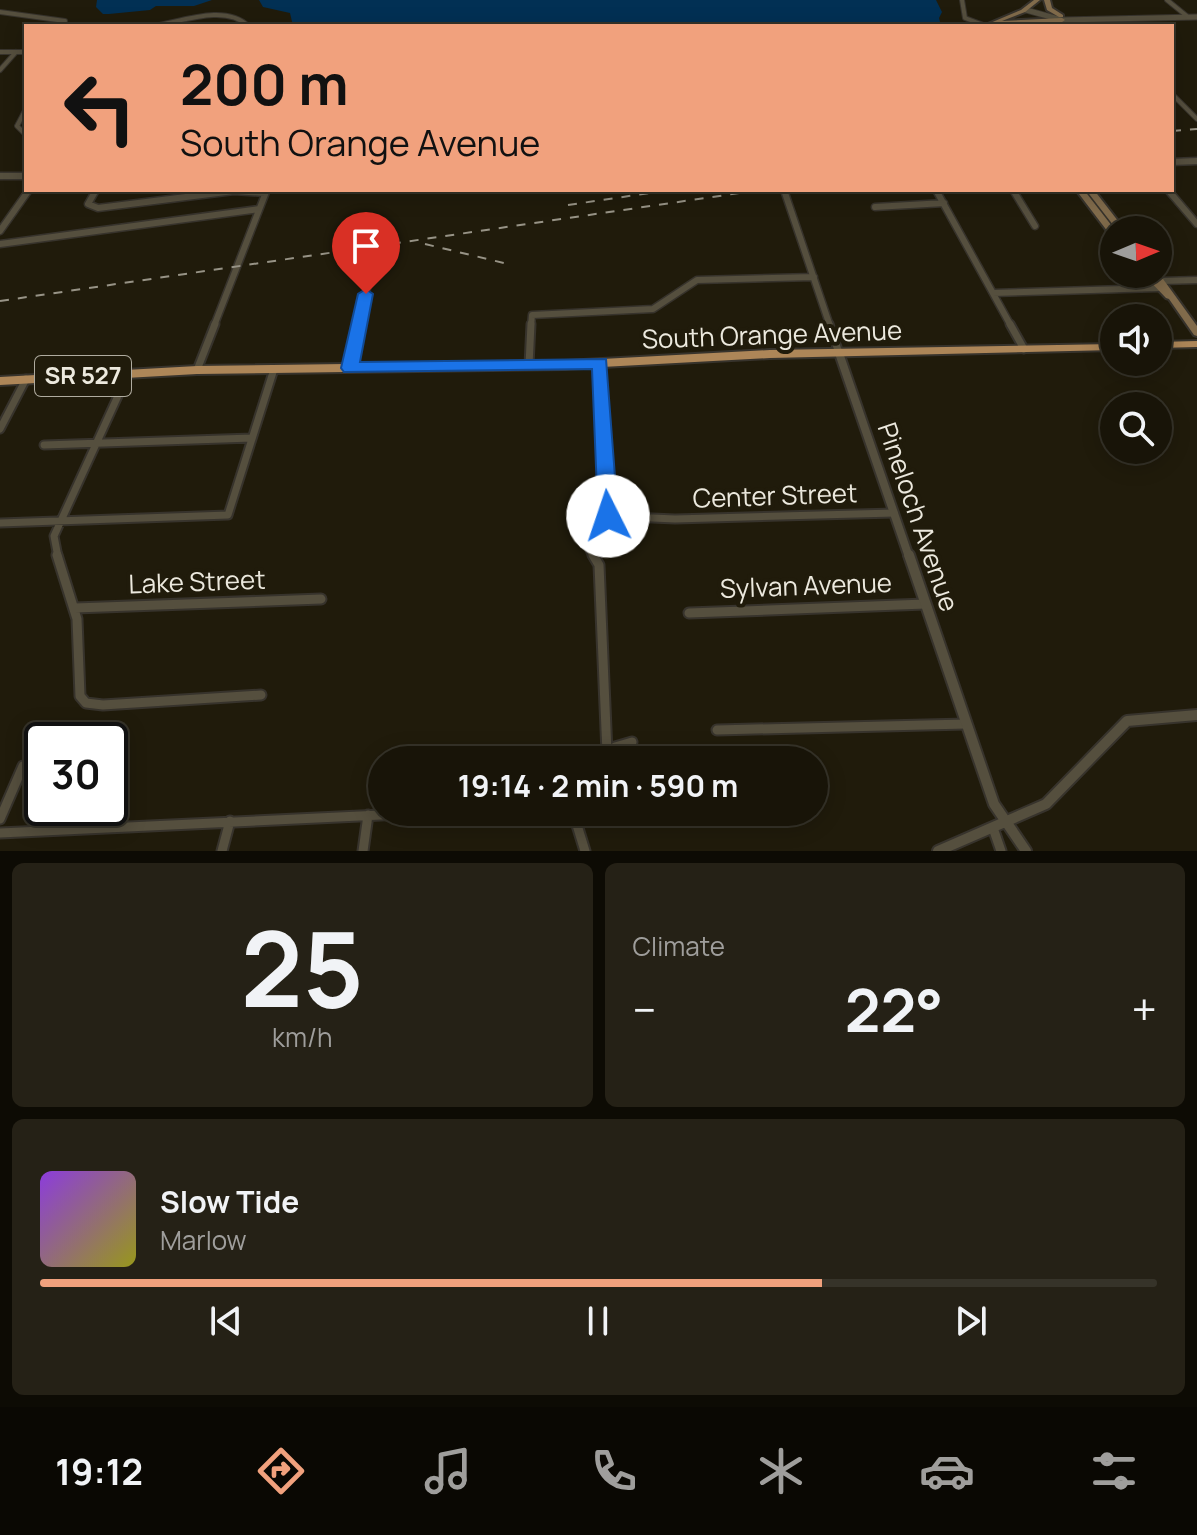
<!DOCTYPE html>
<html lang="en">
<head>
<meta charset="utf-8">
<style>
	:root { --surface:#181408; --page:#252116; --text:#f1f3f6; --muted:#9f9e9c; --line:#363329; --accent:#f1a17d }
	body { margin:0; font-family:Manrope,sans-serif; background:var(--page); color:var(--text); height:100vh; display:flex; flex-direction:column; font-size:30px; white-space:nowrap }
	* { box-sizing:border-box; margin:0 }
	p { font-size:26px; color:var(--muted) }
	.icon { flex:none; width:44px; height:44px; fill:none; stroke:currentColor; stroke-width:2; stroke-linecap:round; stroke-linejoin:round }
	.map { position:relative; height:851px; overflow:hidden }
	.side { display:flex; flex-direction:column; gap:12px; padding:12px; background:#0d0b04; flex:1 }
	.side>* { flex:none }
	.banner { position:absolute; left:24px; top:24px; width:1150px; height:168px; border-radius:0px; box-shadow:0 4px 20px #0003,0 0 0 2px var(--line); background:#f1a17d; color:#111; overflow:hidden }
	.needle { width:52px; rotate:88deg }
	.controls { position:absolute; left:1100px; top:216px; display:grid; gap:16px }
	.controls a { display:grid; place-items:center; width:72px; height:72px; border-radius:50%; background:var(--surface); box-shadow:0 4px 20px #0003,0 0 0 2px var(--line); font-size:40px }
	.speed { position:absolute; left:24px; top:722px; display:flex; gap:16px; font-size:40px; font-weight:700; text-align:center }
	.speed>* { display:grid; place-content:center; width:104px; height:104px; border-radius:50%; background:var(--surface); box-shadow:0 4px 20px #0003,0 0 0 2px var(--line); line-height:1 }
	.speed .limit { border:4px solid #111; border-radius:12px; background:#fff; color:#111 }
	.pin { position:absolute; display:grid; place-items:center; width:68px; height:68px; color:#fff; margin:-82px -34px; border-radius:50% 50% 50% 0; rotate:-45deg; box-shadow:0 0 8px #0007 }
	.pin .icon { rotate:45deg }
	.me { position:absolute; width:88px; margin:-44px; rotate:356deg; stroke-linejoin:round; filter:drop-shadow(0 0 6px #0008) }
	.turn { display:flex; align-items:center; gap:28px; height:168px; padding:0 24px; font-size:36px }
	.turn .icon { width:104px; height:104px; stroke-width:2.5 }
	.turn b { display:block; font-size:56px; line-height:68px }
	.big { font-size:60px; font-weight:700; line-height:1.1 }
	.side .tile { flex:1; display:flex; flex-direction:column; justify-content:center; gap:12px; min-width:0; padding:0 28px; border-radius:12px; background:var(--page) }
	.side .dial { align-items:center; gap:0 }
	.dial b { font-size:104px; line-height:1 }
	.song { display:flex; align-items:center; gap:24px }
	.cover { width:96px; height:96px; border-radius:12px; background:linear-gradient(135deg,hsl(270 70% 55%),hsl(60 70% 35%)) }
	.played { height:8px; border-radius:4px; background:linear-gradient(90deg,var(--accent) 70%,var(--line) 70%) }
	.keys { display:flex; justify-content:space-around; direction:ltr }
	.heat { display:flex; justify-content:space-between; align-items:center; font-size:44px; direction:ltr }
	.side .tiles { flex:1; display:grid; gap:12px; grid-template-columns:1fr 1fr }
	.tile:last-child { grid-column:span 2 }
	.trip { position:absolute; left:368px; top:746px; width:460px; height:80px; border-radius:40px; background:var(--surface); box-shadow:0 4px 20px #0003,0 0 0 2px var(--line); font-weight:700; line-height:80px; text-align:center }
	.menu { display:flex; height:128px; justify-content:space-around; align-items:center; background:#0a0803; color:var(--muted) }
	.menu .icon { width:56px; height:56px }
	.menu .on { color:var(--accent) }
	.menu b { font-size:36px; color:var(--text) }
	.map>svg:first-child { display:block }
	.water { fill:#023054 }
	.lines { fill:none; stroke-linecap:round; stroke-linejoin:round }
	.minor-far3-casing { stroke:#37332c; stroke-width:6 }
	.minor-far2-casing { stroke:#37332c; stroke-width:9 }
	.minor-far1-casing { stroke:#37332c; stroke-width:11 }
	.minor-casing { stroke:#37332c; stroke-width:13 }
	.tertiary-far2-casing { stroke:#37332c; stroke-width:7 }
	.tertiary-far1-casing { stroke:#37332c; stroke-width:12 }
	.tertiary-casing { stroke:#37332c; stroke-width:14 }
	.secondary-casing { stroke:#37332c; stroke-width:4 }
	.primary-casing { stroke:#37332c; stroke-width:4 }
	.minor-far3 { stroke:#554f3e; stroke-width:4 }
	.minor-far2 { stroke:#554f3e; stroke-width:6 }
	.minor-far1 { stroke:#554f3e; stroke-width:7 }
	.minor { stroke:#554f3e; stroke-width:9 }
	.tertiary-far2 { stroke:#554f3e; stroke-width:5 }
	.tertiary-far1 { stroke:#554f3e; stroke-width:8 }
	.tertiary { stroke:#554f3e; stroke-width:10 }
	.secondary { fill:#816b4b; fill-rule:evenodd }
	.primary { fill:#ad8658; fill-rule:evenodd }
	.rail { stroke:#979386; stroke-width:2; stroke-dasharray:9 9; stroke-linecap:butt }
	.route { fill:#1a73e8; stroke:#114b97; stroke-width:2 }
	.labels { text-anchor:middle; stroke-width:8; stroke-linejoin:round; paint-order:stroke }
	.shield { fill:#201b0b; stroke:#afab9f; stroke-width:2 }
	.shield-label { font-size:24px; font-weight:bold; fill:#ece9de }
	.street-label { font-size:26px; fill:#ece9de; stroke:#201b0b }
</style>
</head>
<body>
<div class="map">
<svg width="1197" height="851" viewBox="0 0 1197 851">
	<rect width="100%" height="100%" fill="#201b0b"/>
	<path class="water" d="M97,0H212L194,6H156L150,10L109,14H103L96,7Z
		M259,0H936L942,12L939,18L941,26H293L290,13L263,7Z"/>
	<g class="lines">
		<defs>
			<path id="minor-far3" d="M962,0L965,18L986,26
				M1167,0L1188,17
				M0,12L65,21
				M155,26C183,21 226,4 248,26
				M0,52H26
				M0,70L16,52
				M1172,94L1197,119
				M26,109L17,126L26,135"/>
			<path id="minor-far2" d="M1172,162L1197,161
				M0,176H26
				M96,190L88,204L98,208L234,191L265,193
				M784,190L830,326
				M936,190L1011,326
				M1013,190L1035,226
				M1168,190L1197,224
				M875,207L944,203
				M0,231L29,190
				M0,244L259,209
				M1162,281L1197,280
				M993,293L1158,288
				M214,326L266,192
				M359,326L373,260
				M531,326L532,315L653,309L697,280L814,277"/>
			<path id="minor-far1" d="M829,324L839,353
				M1010,324L1024,349
				M600,363L608,516L675,519L894,513
				M529,365L531,324
				M350,368L359,324
				M197,370L215,324
				M0,429L26,379
				M44,445L252,438
				M0,523L228,515L274,369
				M590,550L594,557
				M58,557L54,536L128,374"/>
			<path id="minor" d="M57,555L77,619L80,696L86,703L103,705L261,695
				M593,555L599,565L607,753
				M75,608L321,599
				M689,613L925,604
				M717,730L966,724
				M601,760L615,747L632,742
				M573,812L585,851
				M0,819L23,766
				M993,828L1001,851
				M0,833L444,812
				M222,851L230,821
				M363,851L368,815"/>
			<path id="tertiary-far2" d="M1026,10L1062,20L1197,17"/>
			<path id="tertiary-far1" d="M839,353L909,557"/>
			<path id="tertiary" d="M909,555L994,804L1026,851
				M938,851L1046,804L1127,721L1197,715"/>
			<path id="secondary" d="M1034,0H1040L1025,12L1002,21L1062,18L1065,20L1062,22L1003,25L1001,22L991,26H983L1021,10Z
				M1044,0H1050L1052,8L1063,15V17H1059L1047,10Z
				M1076,190H1084L1115,230L1114,236H1111Z
				M1086,190H1094L1125,230H1117Z
				M1158,272L1197,326V336L1194,335L1169,299L1166,298L1143,274H1158Z"/>
			<path id="primary" d="M1197,341V347L1158,348V342Z
				M1114,344V350L770,358L565,369L197,374L0,385V377L197,366L565,361L770,350Z"/>
		</defs>
		<use href="#minor-far3" class="minor-far3-casing"/>
		<use href="#minor-far2" class="minor-far2-casing"/>
		<use href="#minor-far1" class="minor-far1-casing"/>
		<use href="#minor" class="minor-casing"/>
		<use href="#tertiary-far2" class="tertiary-far2-casing"/>
		<use href="#tertiary-far1" class="tertiary-far1-casing"/>
		<use href="#tertiary" class="tertiary-casing"/>
		<use href="#secondary" class="secondary-casing"/>
		<use href="#primary" class="primary-casing"/>
		<use href="#minor-far3" class="minor-far3"/>
		<use href="#minor-far2" class="minor-far2"/>
		<use href="#minor-far1" class="minor-far1"/>
		<use href="#minor" class="minor"/>
		<use href="#tertiary-far2" class="tertiary-far2"/>
		<use href="#tertiary-far1" class="tertiary-far1"/>
		<use href="#tertiary" class="tertiary"/>
		<use href="#secondary" class="secondary"/>
		<use href="#primary" class="primary"/>
		<path class="rail" d="M1172,131L1197,129
			M568,205L670,190
			M425,244L508,264
			M0,301L760,190"/>
	</g>
	<path class="route" d="M366,289L373,294L360,362L606,359L618,516L615,522L608,524L601,522L598,516L592,369L344,372L341,368L358,294Z"/>
	<g class="labels">
		<rect class="shield" x="35" y="356" width="96" height="40" rx="6"/>
		<g class="shield-label">
			<text x="83" y="384">SR 527</text>
		</g>
		<g class="street-label">
			<text transform="translate(772 335) rotate(-2)" y="9">South Orange Avenue</text>
			<text transform="translate(775 496) rotate(-2)" y="9">Center Street</text>
			<text transform="translate(918 517) rotate(71)" y="9">Pineloch Avenue</text>
			<text transform="translate(197 582) rotate(-2)" y="9">Lake Street</text>
			<text transform="translate(806 586) rotate(-2)" y="9">Sylvan Avenue</text>
		</g>
	</g>
</svg>
<div class="controls">
<a><svg class="needle" viewBox="-14 -14 28 28"><path d="M0-13l5 13h-10z" fill="#e53935"/><path d="M0 13l5-13h-10z" fill="#9f9e9c"/></svg></a>
<a><svg class="icon" aria-label="sound" viewBox="0 0 24 24"><path d="M4 9h4l5-4v14l-5-4H4zM17 9q2 3 0 6"/></svg></a>
<a><svg class="icon" aria-label="search" viewBox="0 0 24 24"><circle cx="10" cy="10" r="6"/><path d="M15 15l6 6"/></svg></a>
</div>
<div class="speed"><div class="limit">30</div></div>
<div class="pin" style="left:366px;top:294px;background:#d93025"><svg class="icon" aria-label="arrive" viewBox="0 0 24 24"><path d="M6 21V4h12l-3 4 3 4H6"/></svg></div>
<svg class="me" style="left:608px;top:516px" viewBox="-20 -20 40 40"><circle r="19" fill="#fff"/><path d="M0-13L10 11 0 6-10 11z" fill="#1a73e8"/></svg>
<div class="trip">19:14 · 2 min · 590 m</div>
<div class="banner">
<div class="turn"><svg class="icon" aria-label="left" viewBox="0 0 24 24"><path d="M17 20v-9H6M10 6l-5 5 5 5"/></svg><div><b>200 m</b>South Orange Avenue</div></div>
</div>
</div>
<section class="side">
<div class="tiles">
<div class="tile dial"><b>25</b><p>km/h</p></div>
<div class="tile"><p>Climate</p>
<div class="heat"><a>−</a><b class="big">22°</b><a>+</a></div>
</div>
<div class="tile">
<div class="song"><i class="cover"></i><div><b>Slow Tide</b><p>Marlow</p></div></div>
<div class="played"></div>
<div class="keys"><svg class="icon" aria-label="previous" viewBox="0 0 24 24"><path d="M18 5L8 12l10 7zM5 5v14"/></svg><svg class="icon" aria-label="pause" viewBox="0 0 24 24"><path d="M8 5v14M16 5v14"/></svg><svg class="icon" aria-label="next" viewBox="0 0 24 24"><path d="M6 5l10 7-10 7zM19 5v14"/></svg></div>
</div>
</div>
</section>
<nav class="menu">
<b>19:12</b>
<svg class="icon on" aria-label="directions" viewBox="0 0 24 24"><path d="M12 3l9 9-9 9-9-9zM9 14v-3h6M13 9l2 2-2 2"/></svg>
<svg class="icon" aria-label="music" viewBox="0 0 24 24"><path d="M9 18V5l10-2v13"/><circle cx="6" cy="18" r="3"/><circle cx="16" cy="16" r="3"/></svg>
<svg class="icon" aria-label="phone" viewBox="0 0 24 24"><path d="M5 4h4l2 5-3 2q2 4 5 5l2-3 5 2v4C11 20 4 13 5 4z"/></svg>
<svg class="icon" aria-label="climate" viewBox="0 0 24 24"><path d="M12 3v18M4 7l16 10M4 17L20 7"/></svg>
<svg class="icon" aria-label="car" viewBox="0 0 24 24"><path d="M5 17H2v-5l4-1 3-4h7l3 4 3 1v5h-3M9 17h6M6 11h13"/><circle cx="7" cy="17" r="2"/><circle cx="17" cy="17" r="2"/></svg>
<svg class="icon" aria-label="filters" viewBox="0 0 24 24"><path d="M4 7h16M4 17h16"/><circle cx="9" cy="7" r="2"/><circle cx="15" cy="17" r="2"/></svg>
</nav>
</body>
</html>
